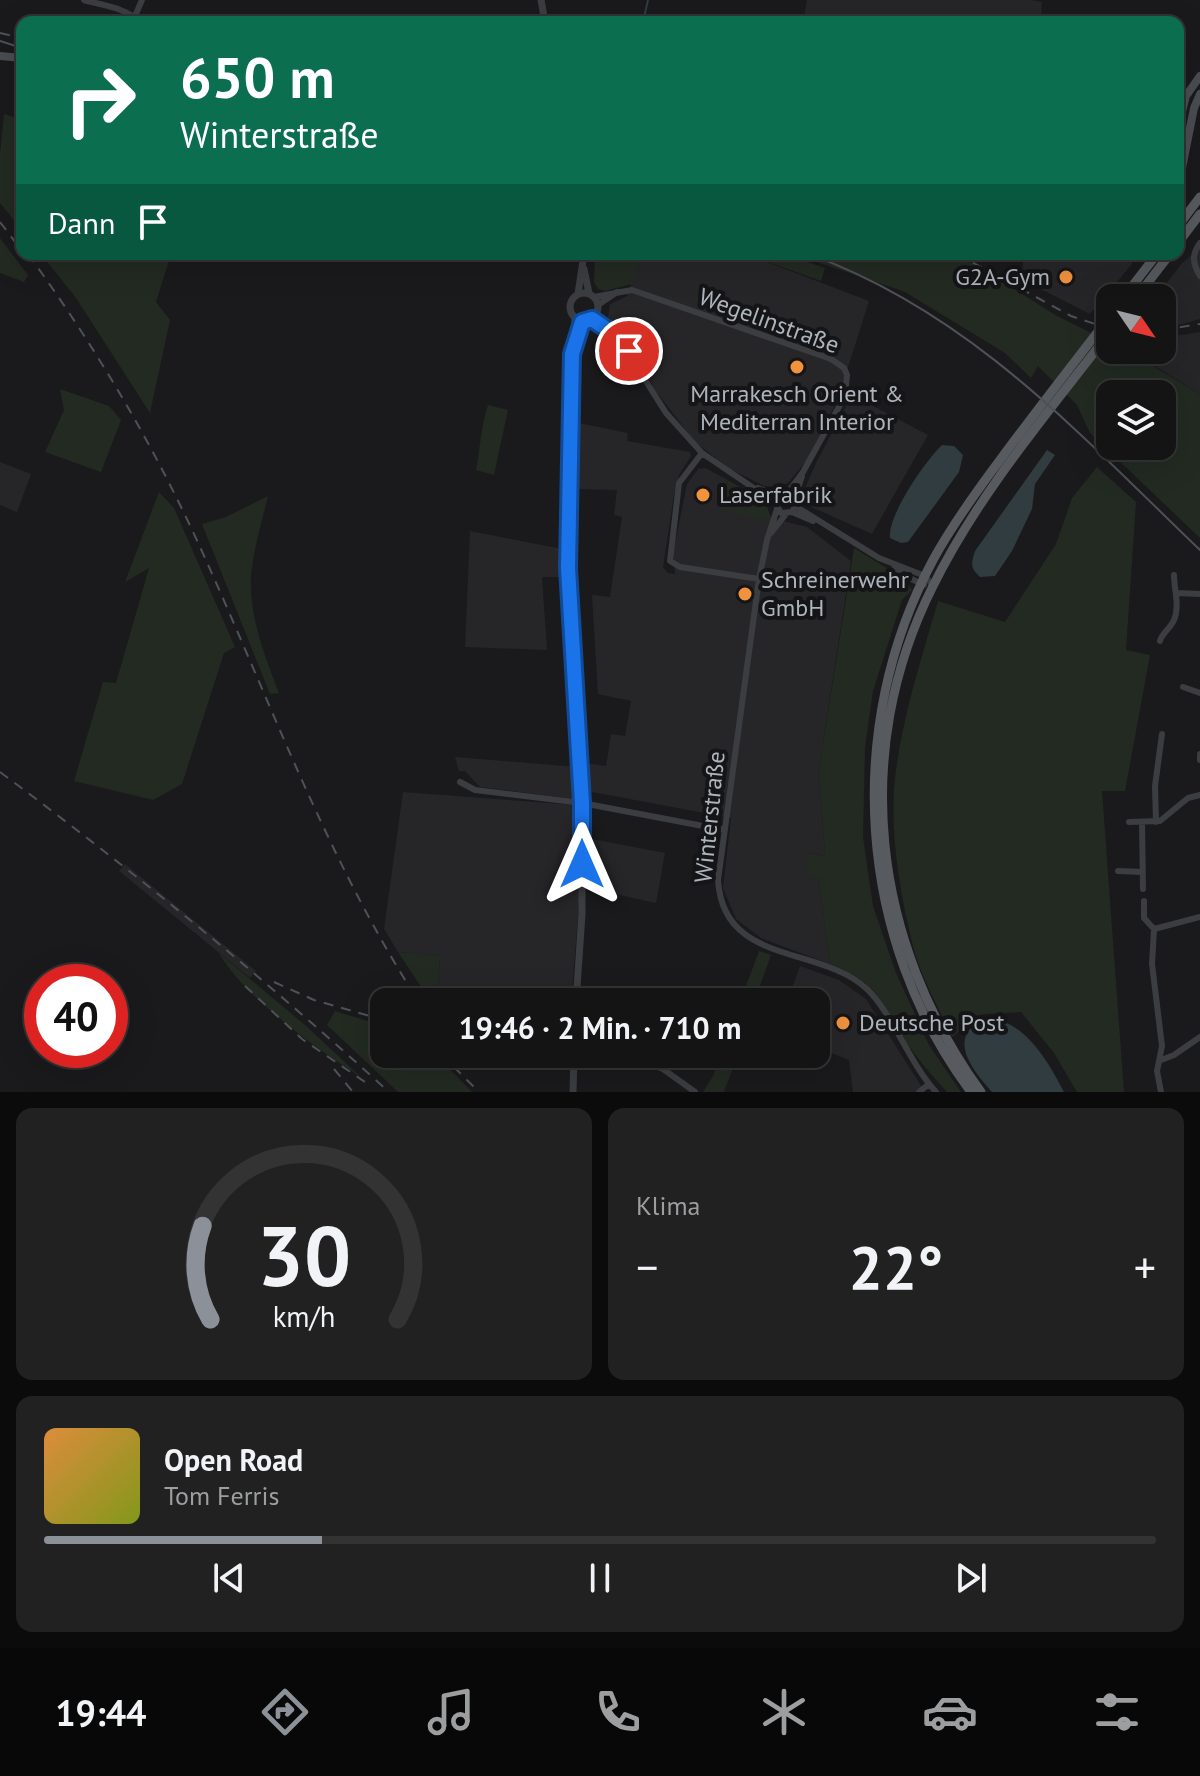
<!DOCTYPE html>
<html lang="de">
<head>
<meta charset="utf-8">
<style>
	:root { --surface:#141415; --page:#212122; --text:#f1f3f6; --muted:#9d9ea0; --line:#333334; --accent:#8c9099 }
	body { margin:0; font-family:"PT Sans",sans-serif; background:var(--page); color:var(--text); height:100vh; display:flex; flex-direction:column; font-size:30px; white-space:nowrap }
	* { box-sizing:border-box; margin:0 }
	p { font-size:26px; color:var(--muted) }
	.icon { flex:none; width:44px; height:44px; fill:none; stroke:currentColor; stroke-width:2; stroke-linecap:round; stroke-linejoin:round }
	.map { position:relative; height:1092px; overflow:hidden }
	.panel { display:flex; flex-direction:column; gap:16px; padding:16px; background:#0b0b0c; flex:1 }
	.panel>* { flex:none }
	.banner { position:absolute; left:16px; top:16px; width:1168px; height:244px; border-radius:16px; box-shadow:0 8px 32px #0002,0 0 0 2px var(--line); background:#0b6e4f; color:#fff; overflow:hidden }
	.needle { width:52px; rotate:125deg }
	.fabs { position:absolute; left:1096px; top:284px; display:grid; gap:16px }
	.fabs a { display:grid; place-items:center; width:80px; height:80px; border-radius:16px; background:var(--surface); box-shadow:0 8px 32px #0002,0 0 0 2px var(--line); font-size:40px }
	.speed { position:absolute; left:24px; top:964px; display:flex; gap:16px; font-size:40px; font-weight:700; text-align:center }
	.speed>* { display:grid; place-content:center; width:104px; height:104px; border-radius:50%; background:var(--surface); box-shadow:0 8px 32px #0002,0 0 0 2px var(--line); line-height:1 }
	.speed .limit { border:12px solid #d22; background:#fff; color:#111 }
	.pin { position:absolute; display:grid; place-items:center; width:68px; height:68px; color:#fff; margin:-34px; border:4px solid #fff; border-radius:50%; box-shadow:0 2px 8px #0007 }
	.me { position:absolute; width:88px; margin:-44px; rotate:0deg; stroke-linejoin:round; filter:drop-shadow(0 0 6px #0008) }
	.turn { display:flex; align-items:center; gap:28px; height:168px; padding:0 32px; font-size:36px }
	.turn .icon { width:104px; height:104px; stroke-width:2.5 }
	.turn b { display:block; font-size:56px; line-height:68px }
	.then { display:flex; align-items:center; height:76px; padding:0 32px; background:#0003; gap:16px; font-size:30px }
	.big { font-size:60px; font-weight:800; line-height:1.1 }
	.panel .widget { flex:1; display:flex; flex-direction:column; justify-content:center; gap:12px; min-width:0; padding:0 28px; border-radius:16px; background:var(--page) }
	.panel .dial { align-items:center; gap:0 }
	.dial svg { height:208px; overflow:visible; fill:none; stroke:var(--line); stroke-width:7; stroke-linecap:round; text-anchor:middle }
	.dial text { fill:var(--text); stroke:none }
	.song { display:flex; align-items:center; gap:24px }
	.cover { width:96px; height:96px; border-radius:12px; background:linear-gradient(135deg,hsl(30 70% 55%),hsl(70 70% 35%)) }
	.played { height:8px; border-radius:4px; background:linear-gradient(90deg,var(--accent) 25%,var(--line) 25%) }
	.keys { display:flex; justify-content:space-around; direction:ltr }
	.heat { display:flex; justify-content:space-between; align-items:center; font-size:44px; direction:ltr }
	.panel .tiles { flex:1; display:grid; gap:16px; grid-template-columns:1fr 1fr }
	.widget:last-child { grid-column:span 2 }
	.trip { position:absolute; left:370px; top:988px; width:460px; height:80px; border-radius:16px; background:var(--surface); box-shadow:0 8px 32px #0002,0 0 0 2px var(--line); font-weight:800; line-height:80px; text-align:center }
	.tabs { display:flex; height:128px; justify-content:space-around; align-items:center; background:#080808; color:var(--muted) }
	.tabs .icon { width:56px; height:56px }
	.tabs .active { color:var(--accent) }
	.tabs b { font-size:36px; color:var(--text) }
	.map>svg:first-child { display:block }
	.built { fill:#262629 }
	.green { fill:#222a22; fill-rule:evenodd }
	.water { fill:#303c40 }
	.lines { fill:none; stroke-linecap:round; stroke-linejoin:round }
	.stream { stroke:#303c40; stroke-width:2 }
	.minor { stroke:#3b3d41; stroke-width:6 }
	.tertiary { stroke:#3b3d41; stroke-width:7 }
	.secondary { stroke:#494c51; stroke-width:8 }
	.primary { stroke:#575b60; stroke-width:9 }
	.tram { stroke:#4e5156; stroke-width:2 }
	.rail { stroke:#4e5156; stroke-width:2; stroke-dasharray:10 8; stroke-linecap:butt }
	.route-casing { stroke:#114b97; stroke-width:20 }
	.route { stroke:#1a73e8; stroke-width:14 }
	.poi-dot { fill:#f1923d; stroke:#151517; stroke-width:3 }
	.labels { text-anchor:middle; stroke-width:8; stroke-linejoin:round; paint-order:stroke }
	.poi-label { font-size:24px; fill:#adb4bb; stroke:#151517; text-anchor:start }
	.street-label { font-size:24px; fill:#adb4bb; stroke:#151517 }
</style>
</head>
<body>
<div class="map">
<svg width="1200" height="1092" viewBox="0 0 1200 1092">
	<rect width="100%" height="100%" fill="#1a1a1c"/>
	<path class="built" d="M807,0H1031L1042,2L1041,17L1099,22H803Z
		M1200,248V319L1179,325L1162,326V298H1155L1182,263Z
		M642,254H746L869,301L838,399L807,460L788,483L776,487L764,486L730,469L695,442L655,390L632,343L608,317L610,304L627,296Z
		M1024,254H1131L1132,264L1090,314L1021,279Z
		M1200,332V394L1145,360L1151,350H1162V338Z
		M852,395L928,435L872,534L807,505L801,497L816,463Z
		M574,422L628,433L627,441L690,452L691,456L679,475L674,495L663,567L668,573L675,574L673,554L687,484L698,469L705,468L728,480L723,511L771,518L807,527L851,561L819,769L825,856L808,853L819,878L830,964L761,938L736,919L723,888L731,818L587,791L585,763L606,766L611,734L625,736L631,701L598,694L592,595L610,597L622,517L614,515L617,490L573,489Z
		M0,462L31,474L17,512L0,505Z
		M470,531L562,549L564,577H542L547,650L465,647Z
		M455,757L577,767L578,796L574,799L480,787L465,771H459Z
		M403,792L575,805L579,810V905L571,1002H461L456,989L438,987L440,956L398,952L384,929Z
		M587,838L665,853L656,903L587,888Z
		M125,864L256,971L250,978L119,871Z
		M800,966L839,980L866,999L925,1092H853L849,1060L816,1047V1002H787Z"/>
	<path class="green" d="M4,114L22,120V230L0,203V154Z
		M0,238L28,275L24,282L0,273Z
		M41,254H171L156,302L170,320L150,413L76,298Z
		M595,254H642L632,284L605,291L598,289L594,282Z
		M746,254H784L825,268L821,281Z
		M794,254L952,255L974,264L1057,316L1110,342V350H1126L1200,394V538L1090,433L1077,405L1038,366L1031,378L1005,353L905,292ZM1110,394H1162V446H1110Z
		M60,389L109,406L121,420L101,472L45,452L64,410Z
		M488,405L508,410L494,475L476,470C480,449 481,426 488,405Z
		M1097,467L1136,502L1126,650L1150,655L1125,791H1102L1124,1092H1077L1054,1053L1021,1012L983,1014L952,1037C940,1010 923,981 915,953C901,901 889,832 895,778C902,718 921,660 938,601L1005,622L1056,544L1072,498Z
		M728,480L766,503L771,518L769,520L722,511Z
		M159,492L174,508L235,647L224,653L182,784L153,800L74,781L103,682L116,683L149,568L125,582Z
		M268,496C262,522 253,550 251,577C249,616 265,657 279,693L270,694L202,524L226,517Z
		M854,548L903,578L912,590L902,600L873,691L865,748L863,837L873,906L896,973L929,1045L961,1092H947C936,1079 924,1067 914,1053C881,1010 888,986 830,964L819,878L807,874V853L825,856L819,769Z
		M759,951L771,955L754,1002H740Z
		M398,952L440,956L438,987L456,989L461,1002H431Z
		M219,953L305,1025L361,1077C319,1051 243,996 219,953Z
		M335,1011L384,1026V1054H435L472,1092H398L327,1025Z
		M721,1054H738L724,1092H703L713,1076Z"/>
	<path class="water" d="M942,445L954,446L963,455L959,472L908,542L901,543L890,538C887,516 926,460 942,445Z
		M1047,450L1055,455L1035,484L1032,509L1012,551L995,576L980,577C970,568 971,564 975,551Z
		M988,1018C1025,1021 1048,1061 1064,1092H992C979,1077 952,1048 971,1028C974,1024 983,1021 988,1018Z"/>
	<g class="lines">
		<path class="stream" d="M643,22L648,0"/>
		<path class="minor" d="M84,0C101,5 128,8 139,22
			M135,16L142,0
			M1200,243C1191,255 1193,264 1200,276
			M594,297L632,290L831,359L844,368L847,375L845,396L803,472L785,496
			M598,305L617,292
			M597,313L611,332
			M592,319L620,340L666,413L702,453L777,504
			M702,453L679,483L670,561L680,567L759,579
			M758,488L781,497
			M794,500L802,476
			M795,506L879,558L925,576L933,586
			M777,509L767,540L759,579L718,880C723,966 820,945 867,989C893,1014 909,1063 936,1092
			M792,512L795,506L792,499L785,496L781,497L777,506L781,513L792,512L813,521
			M771,533L786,514
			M894,565L901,574L924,585
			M1177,593L1200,594
			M1160,641C1162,633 1170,629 1174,620C1180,606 1174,589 1174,575
			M1183,687L1200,693
			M1200,754V760
			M460,782L475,790L582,803L724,830
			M1129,822L1160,821L1188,798L1200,795
			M1142,822L1143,889
			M1156,822L1155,786L1162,734
			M1118,871L1142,872
			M1144,901V918L1154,929
			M621,1054L663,1069L695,1092
			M1161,1060L1174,1055L1200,1037
			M919,1092L929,1084
			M1161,1092L1157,1071L1162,1046L1152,964L1154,929L1200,917"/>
		<path class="tertiary" d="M541,0L545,22
			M584,269L589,293
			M570 307a14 14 0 1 1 28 0a14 14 0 1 1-28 0Z
			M578,294L584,254
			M575,318L568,568L582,803V914L576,1002
			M573,1092L574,1054"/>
		<path class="secondary" d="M0,56L22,58
			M1178,127L1186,96L1200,76
			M1178,188L1194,108L1200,94"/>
		<path class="primary" d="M1178,226L1200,197
			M1178,243L1200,214
			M1123,298L1157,254
			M1136,298L1170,254
			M971,1092C857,940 843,727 933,560C952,525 976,492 1000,460C1036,411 1073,364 1110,316
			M981,1092C873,943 849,753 933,586C979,493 1047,414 1110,332"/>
		<path class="tram" d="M0,41L22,48
			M809,254C971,313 1079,434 1200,550"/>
		<path class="rail" d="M0,33L22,38
			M0,222L22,251
			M28,254C95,346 153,444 200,547C270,700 327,860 419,1002
			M957,254L1071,316L1110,329
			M1162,330L1200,324
			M0,772C135,872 265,979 389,1092
			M274,982L314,1000L384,1020
			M245,986L302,1039L365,1082
			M441,1054L479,1092
			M334,1069L353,1092"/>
	</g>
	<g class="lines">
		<defs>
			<path id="route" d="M582,864V803L568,568L572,354L582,322L592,319L611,332L629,351"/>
		</defs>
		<use href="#route" class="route-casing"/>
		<use href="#route" class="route"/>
	</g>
	<g class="poi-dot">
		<circle cx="1066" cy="277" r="8"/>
		<circle cx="797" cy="367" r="8"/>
		<circle cx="703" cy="495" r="8"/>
		<circle cx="745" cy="594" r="8"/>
		<circle cx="843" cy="1023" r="8"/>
	</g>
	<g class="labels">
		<g class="poi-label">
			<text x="1050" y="285" text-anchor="end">G2A-Gym</text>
			<text x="797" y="402" text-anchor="middle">Marrakesch Orient &amp;<tspan x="797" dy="28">Mediterran Interior</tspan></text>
			<text x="719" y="503">Laserfabrik</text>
			<text x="761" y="588">Schreinerwehr<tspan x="761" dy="28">GmbH</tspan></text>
			<text x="859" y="1031">Deutsche Post</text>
		</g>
		<g class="street-label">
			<text transform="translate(769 321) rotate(20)" y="8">Wegelinstraße</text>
			<text transform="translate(710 817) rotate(-84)" y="8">Winterstraße</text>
		</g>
	</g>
</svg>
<div class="fabs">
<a><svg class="needle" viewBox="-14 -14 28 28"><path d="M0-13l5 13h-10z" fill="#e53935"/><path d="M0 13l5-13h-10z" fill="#9d9ea0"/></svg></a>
<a><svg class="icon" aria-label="layers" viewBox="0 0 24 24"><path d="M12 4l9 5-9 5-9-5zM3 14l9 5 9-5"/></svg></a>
</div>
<div class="speed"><div class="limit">40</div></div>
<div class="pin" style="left:629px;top:351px;background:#d93025"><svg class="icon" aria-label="arrive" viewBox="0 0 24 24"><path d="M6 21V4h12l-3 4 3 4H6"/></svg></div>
<svg class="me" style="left:582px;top:864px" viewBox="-20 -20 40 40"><path d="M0-17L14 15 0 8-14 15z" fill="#1a73e8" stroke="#fff" stroke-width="4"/></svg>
<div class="trip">19:46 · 2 Min. · 710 m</div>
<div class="banner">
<div class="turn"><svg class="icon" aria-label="right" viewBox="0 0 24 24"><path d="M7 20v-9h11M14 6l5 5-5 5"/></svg><div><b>650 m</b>Winterstraße</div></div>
<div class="then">Dann<svg class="icon" aria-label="arrive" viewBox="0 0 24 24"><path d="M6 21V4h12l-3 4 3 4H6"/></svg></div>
</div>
</div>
<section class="panel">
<div class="tiles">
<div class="widget dial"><svg viewBox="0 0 100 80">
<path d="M14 69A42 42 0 1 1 86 69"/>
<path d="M14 69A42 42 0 0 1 11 33" stroke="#8c9099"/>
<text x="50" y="56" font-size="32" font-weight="700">30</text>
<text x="50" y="72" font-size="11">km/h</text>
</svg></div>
<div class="widget"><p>Klima</p>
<div class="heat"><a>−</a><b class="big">22°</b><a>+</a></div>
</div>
<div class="widget">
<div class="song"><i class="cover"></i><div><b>Open Road</b><p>Tom Ferris</p></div></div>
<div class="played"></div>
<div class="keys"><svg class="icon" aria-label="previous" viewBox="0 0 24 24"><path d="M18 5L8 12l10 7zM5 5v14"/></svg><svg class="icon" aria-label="pause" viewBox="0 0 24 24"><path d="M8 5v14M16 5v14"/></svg><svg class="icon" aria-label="next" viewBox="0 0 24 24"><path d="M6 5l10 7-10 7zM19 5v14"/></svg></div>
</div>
</div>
</section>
<nav class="tabs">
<b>19:44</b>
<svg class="icon active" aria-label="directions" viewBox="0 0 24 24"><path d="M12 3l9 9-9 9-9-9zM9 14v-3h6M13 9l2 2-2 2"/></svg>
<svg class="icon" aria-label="music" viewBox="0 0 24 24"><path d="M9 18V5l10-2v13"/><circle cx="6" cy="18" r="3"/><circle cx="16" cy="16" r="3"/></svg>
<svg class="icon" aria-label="phone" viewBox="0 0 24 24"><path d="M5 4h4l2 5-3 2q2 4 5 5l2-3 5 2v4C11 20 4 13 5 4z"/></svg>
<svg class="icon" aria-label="climate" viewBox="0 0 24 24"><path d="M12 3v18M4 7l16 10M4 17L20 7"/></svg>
<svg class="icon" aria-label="car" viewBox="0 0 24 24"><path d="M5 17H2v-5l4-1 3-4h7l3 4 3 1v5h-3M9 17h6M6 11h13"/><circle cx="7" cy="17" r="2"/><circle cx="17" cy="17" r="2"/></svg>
<svg class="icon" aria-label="filters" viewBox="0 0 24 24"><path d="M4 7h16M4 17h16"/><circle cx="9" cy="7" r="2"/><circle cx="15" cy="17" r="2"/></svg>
</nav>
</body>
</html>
